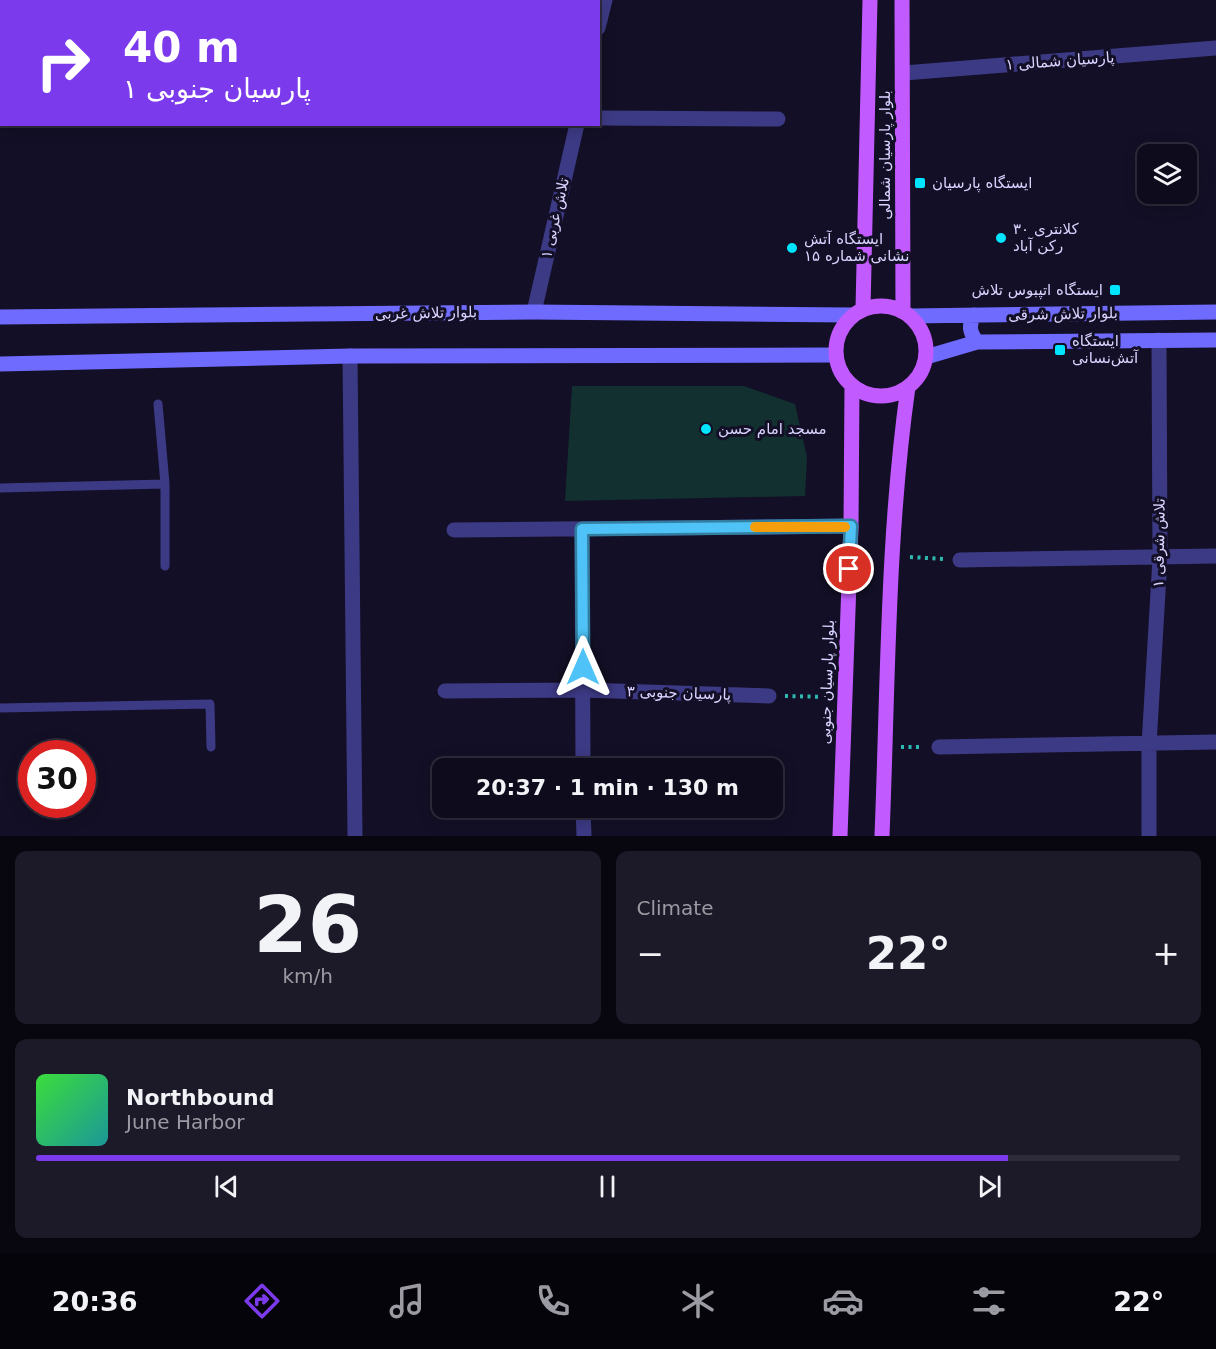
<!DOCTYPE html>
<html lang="en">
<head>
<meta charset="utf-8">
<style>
	:root { --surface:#0e0b1c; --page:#1c1929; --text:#f1f3f6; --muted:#9b9ba3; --line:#2e2b3b; --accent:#7c3aed }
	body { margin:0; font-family:"DejaVu Sans",Cairo,sans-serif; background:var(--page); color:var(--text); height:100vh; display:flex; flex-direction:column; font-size:22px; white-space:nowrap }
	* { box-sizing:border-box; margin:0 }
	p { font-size:20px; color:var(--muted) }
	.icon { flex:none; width:33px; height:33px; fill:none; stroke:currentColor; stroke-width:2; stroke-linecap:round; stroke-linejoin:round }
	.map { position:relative; height:836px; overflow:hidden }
	.panel { display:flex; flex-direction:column; gap:15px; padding:15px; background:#08060f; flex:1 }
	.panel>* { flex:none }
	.guide { position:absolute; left:0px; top:0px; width:600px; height:126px; box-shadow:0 3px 15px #0003,0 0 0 2px var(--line); background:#7c3aed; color:#fff; overflow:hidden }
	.tools { position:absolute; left:1137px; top:144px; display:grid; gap:12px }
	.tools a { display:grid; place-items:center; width:60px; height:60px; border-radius:12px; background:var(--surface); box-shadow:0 3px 15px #0003,0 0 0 2px var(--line); font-size:30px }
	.speed { position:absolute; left:18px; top:740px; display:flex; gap:12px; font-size:30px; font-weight:700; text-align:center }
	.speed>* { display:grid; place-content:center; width:78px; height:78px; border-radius:50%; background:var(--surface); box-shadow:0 3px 15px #0003,0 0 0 2px var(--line); line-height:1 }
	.speed .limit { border:9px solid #d22; background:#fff; color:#111 }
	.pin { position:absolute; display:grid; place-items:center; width:51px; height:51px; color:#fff; margin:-26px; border:3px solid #fff; border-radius:50%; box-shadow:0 2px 6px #0007 }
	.me { position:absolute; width:66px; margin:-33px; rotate:0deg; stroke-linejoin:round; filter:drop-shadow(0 0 4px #0008) }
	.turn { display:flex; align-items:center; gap:21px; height:126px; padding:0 24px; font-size:27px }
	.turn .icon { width:78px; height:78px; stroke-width:2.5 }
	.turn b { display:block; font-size:42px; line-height:51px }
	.big { font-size:45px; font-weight:800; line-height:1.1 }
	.panel .card { flex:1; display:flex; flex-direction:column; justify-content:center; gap:9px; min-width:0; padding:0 21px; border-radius:12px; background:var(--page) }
	.panel .dial { align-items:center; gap:0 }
	.dial b { font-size:78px; line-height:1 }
	.song { display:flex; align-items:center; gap:18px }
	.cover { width:72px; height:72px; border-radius:9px; background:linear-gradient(135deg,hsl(120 70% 55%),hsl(180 70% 35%)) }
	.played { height:6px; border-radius:3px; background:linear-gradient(90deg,var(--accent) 85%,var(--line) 85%) }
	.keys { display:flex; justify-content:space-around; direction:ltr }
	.heat { display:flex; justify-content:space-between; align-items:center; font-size:33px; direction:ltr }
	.panel .tiles { flex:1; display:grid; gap:15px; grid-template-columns:1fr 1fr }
	.card:last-child { grid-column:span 2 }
	.trip { position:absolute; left:432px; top:758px; width:351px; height:60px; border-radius:12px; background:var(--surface); box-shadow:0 3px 15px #0003,0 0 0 2px var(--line); font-weight:800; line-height:60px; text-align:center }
	.menu { display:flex; height:96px; justify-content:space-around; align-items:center; background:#06040b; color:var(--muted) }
	.menu .icon { width:42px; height:42px }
	.menu .active { color:var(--accent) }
	.menu b { font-size:27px; color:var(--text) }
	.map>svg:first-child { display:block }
	.green { fill:#12302f }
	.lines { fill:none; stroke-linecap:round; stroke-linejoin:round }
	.path { stroke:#2fb8b0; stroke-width:4; stroke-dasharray:3 4.5; stroke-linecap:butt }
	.lane { stroke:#3d3a85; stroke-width:9 }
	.street { stroke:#3d3a85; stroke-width:15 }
	.secondary { stroke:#6f6bff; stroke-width:15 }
	.primary { stroke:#c25bff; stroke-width:15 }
	.route-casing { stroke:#337fa1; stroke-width:15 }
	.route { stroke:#4fc3f7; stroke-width:10 }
	.slow { stroke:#f59e0b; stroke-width:10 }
	.poi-dot { fill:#00e5ff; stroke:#130f26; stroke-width:2 }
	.labels { text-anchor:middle; stroke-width:6; stroke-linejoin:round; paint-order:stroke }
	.street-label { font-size:15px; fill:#d9d4ff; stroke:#130f26 }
	.poi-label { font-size:15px; fill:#d9d4ff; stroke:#130f26; text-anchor:start }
</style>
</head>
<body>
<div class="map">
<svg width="1216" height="836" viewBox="0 0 1216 836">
	<rect width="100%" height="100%" fill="#130f26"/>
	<path class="green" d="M572,386H744L795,404L807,457L805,496L565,501Z"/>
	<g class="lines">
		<path class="path" d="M910,557L944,559
			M785,696L828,697
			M901,747H923"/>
		<path class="lane" d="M158,404L165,484V566
			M0,488L165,484
			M0,708L210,704L211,747"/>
		<path class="street" d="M90,0V2
			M598,28L605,0
			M904,73L1216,48
			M598,118L778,119
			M534,312L577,124
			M350,356L355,836
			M582,529L583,768
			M454,530L851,526
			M960,560L1216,556
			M445,691L583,690L769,696
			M939,747L1216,742
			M583,807L584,836
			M1149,836V745L1160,558L1159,340"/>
		<path class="secondary" d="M974,315C968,326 970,333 977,342
			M911,316L1216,312
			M0,317L534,312L852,315
			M926,357L977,342L1216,340
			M0,364L350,356L835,355"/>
		<path class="primary" d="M902,0L903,311
			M836 351a45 45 0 1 1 90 0a45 45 0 1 1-90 0Z
			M863,309L870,0
			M840,836L851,526L852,386
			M882,836C888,686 887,536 908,387"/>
	</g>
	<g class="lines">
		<defs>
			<path id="route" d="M583,667L582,529L851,526L849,569"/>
		</defs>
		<use href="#route" class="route-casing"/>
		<use href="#route" class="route"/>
		<path class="slow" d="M755,527H845"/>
	</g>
	<g class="poi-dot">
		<rect x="914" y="177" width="12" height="12" rx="3"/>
		<circle cx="1001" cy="238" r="6"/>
		<circle cx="792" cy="248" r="6"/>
		<rect x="1109" y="284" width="12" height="12" rx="3"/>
		<rect x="1054" y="344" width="12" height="12" rx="3"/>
		<circle cx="706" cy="429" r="6"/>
	</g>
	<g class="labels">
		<g class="street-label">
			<text transform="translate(1060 61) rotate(-4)" y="5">۱ پارسیان شمالی</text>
			<text transform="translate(885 155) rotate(-90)" y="5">بلوار پارسیان شمالی</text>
			<text transform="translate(555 218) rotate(-77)" y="5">۱ تلاش غربی</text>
			<text transform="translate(426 313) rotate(-1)" y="5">بلوار تلاش غربی</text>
			<text transform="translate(1063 314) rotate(-1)" y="5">بلوار تلاش شرقی</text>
			<text transform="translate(1159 543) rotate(-89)" y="5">۱ تلاش شرقی</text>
			<text transform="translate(827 682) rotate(-88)" y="5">بلوار پارسیان جنوبی</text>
			<text transform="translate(679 693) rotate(2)" y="5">۳ پارسیان جنوبی</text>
		</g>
		<g class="poi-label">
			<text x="932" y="188">ایستگاه پارسیان</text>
			<text x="1013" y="234">کلانتری ۳۰<tspan x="1013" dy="17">رکن آباد</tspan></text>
			<text x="804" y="244">ایستگاه آتش<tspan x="804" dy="17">نشانی شماره ۱۵</tspan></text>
			<text x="1103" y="295" text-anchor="end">ایستگاه اتپبوس تلاش</text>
			<text x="1072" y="346">ایستگاه<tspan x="1072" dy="17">آتش‌نسانی</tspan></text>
			<text x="718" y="434">مسجد امام حسن</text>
		</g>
	</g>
</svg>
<div class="tools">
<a><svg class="icon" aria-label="layers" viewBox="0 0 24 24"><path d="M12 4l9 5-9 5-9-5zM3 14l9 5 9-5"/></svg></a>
</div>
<div class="speed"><div class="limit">30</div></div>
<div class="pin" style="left:849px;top:569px;background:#d93025"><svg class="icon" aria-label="arrive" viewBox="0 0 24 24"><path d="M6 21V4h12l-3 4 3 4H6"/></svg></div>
<svg class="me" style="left:583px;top:667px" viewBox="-20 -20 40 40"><path d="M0-17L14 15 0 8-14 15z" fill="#4fc3f7" stroke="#fff" stroke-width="4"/></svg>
<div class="trip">20:37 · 1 min · 130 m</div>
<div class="guide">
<div class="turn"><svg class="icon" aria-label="right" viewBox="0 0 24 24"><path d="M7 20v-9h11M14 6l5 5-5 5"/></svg><div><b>40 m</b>۱ پارسیان جنوبی</div></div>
</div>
</div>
<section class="panel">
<div class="tiles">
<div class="card dial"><b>26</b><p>km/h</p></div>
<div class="card"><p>Climate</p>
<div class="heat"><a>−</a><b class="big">22°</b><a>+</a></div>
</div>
<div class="card">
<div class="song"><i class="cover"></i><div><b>Northbound</b><p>June Harbor</p></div></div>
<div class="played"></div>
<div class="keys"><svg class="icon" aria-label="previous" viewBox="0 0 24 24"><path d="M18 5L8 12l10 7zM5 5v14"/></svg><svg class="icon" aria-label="pause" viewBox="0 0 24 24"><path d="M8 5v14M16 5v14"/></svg><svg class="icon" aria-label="next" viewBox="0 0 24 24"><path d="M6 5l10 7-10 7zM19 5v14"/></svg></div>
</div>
</div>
</section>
<nav class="menu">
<b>20:36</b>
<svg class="icon active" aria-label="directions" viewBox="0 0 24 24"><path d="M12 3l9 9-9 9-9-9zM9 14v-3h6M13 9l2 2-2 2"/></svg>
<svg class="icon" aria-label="music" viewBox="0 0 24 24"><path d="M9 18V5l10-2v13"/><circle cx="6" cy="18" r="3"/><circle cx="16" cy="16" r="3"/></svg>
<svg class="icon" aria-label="phone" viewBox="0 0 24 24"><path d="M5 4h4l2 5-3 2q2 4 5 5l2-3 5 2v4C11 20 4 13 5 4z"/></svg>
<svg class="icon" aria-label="climate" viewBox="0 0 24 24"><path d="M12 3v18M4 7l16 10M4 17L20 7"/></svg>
<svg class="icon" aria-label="car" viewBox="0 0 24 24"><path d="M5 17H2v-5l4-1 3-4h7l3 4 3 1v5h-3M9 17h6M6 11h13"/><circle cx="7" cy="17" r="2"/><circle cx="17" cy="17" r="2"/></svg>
<svg class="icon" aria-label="filters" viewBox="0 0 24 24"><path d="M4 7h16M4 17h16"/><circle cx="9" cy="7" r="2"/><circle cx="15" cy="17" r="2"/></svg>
<b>22°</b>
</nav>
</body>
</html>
